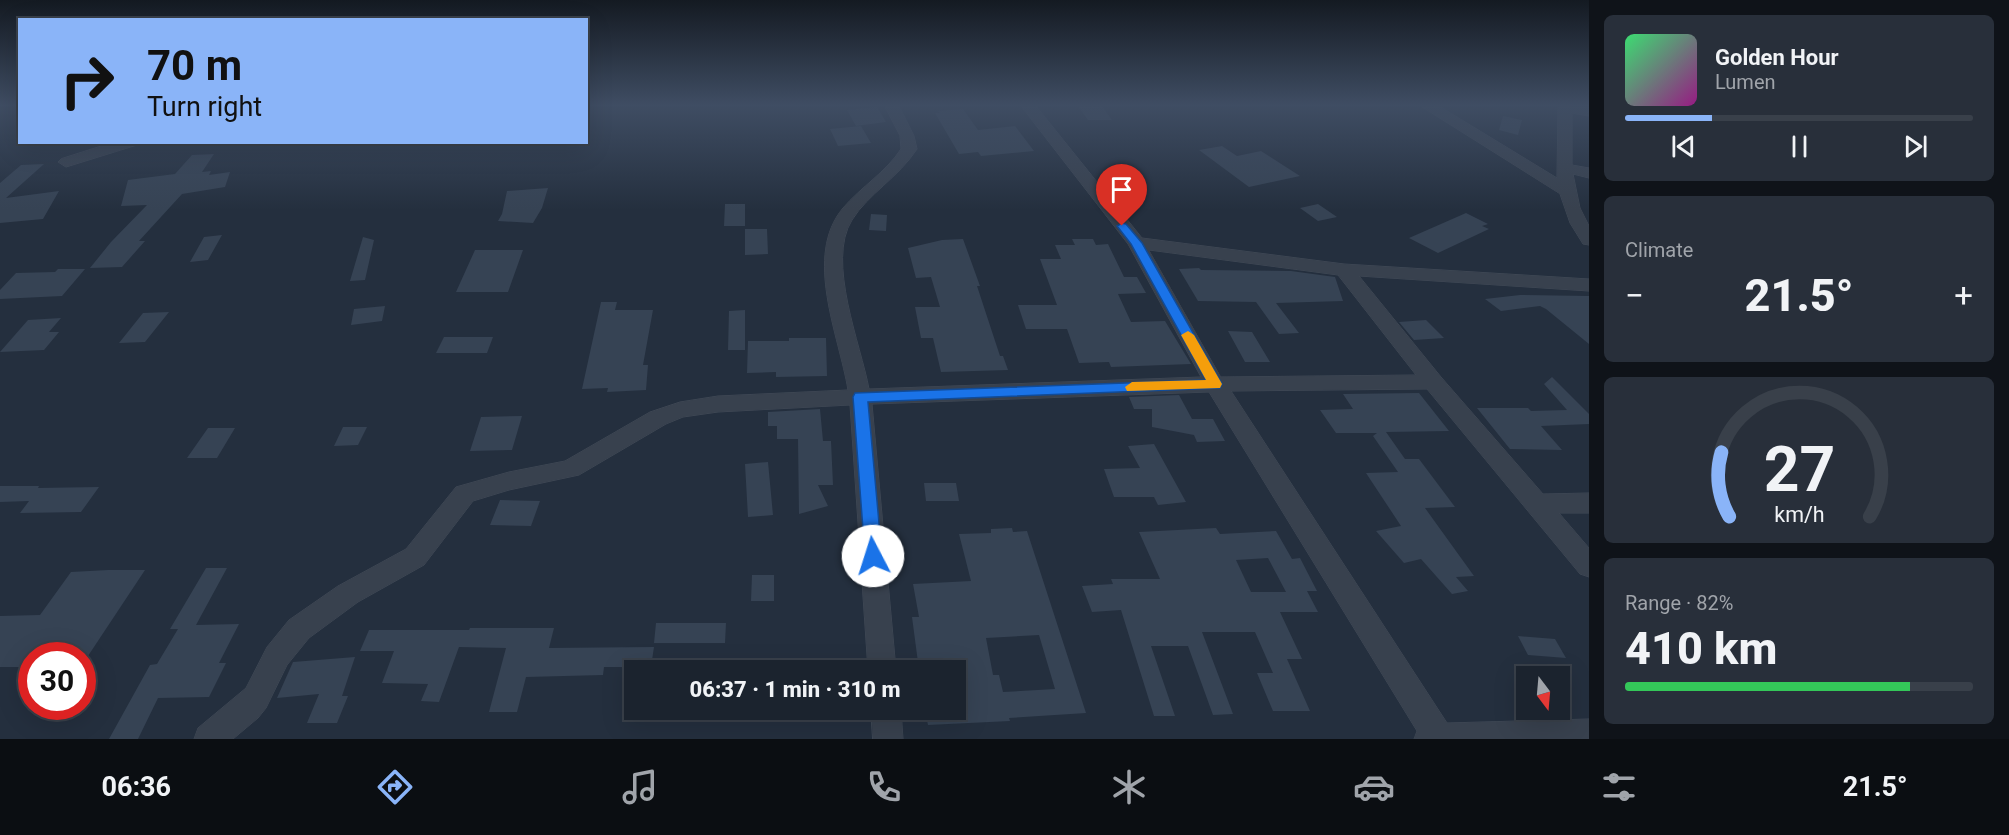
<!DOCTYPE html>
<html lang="en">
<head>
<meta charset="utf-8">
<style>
	:root { --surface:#1b232e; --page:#282f3a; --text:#f1f3f6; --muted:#a0a4aa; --line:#39404a; --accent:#8ab4f8 }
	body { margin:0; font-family:Roboto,sans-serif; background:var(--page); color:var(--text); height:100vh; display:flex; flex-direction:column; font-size:22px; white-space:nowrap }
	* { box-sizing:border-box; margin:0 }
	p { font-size:20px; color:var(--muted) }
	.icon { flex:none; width:33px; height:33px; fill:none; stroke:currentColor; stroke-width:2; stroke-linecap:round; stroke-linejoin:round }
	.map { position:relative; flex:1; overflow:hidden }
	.details { display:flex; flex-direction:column; gap:15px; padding:15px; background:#0f1319; width:420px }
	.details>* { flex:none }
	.top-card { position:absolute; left:18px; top:18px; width:570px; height:126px; border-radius:0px; box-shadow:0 6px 24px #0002,0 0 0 2px var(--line); background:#8ab4f8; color:#111; overflow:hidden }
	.needle { width:39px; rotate:164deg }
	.buttons { position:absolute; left:1516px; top:666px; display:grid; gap:12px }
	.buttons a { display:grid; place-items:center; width:54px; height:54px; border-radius:0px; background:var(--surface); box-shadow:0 6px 24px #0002,0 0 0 2px var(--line); font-size:30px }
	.speed { position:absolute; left:18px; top:642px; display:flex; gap:12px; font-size:30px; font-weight:700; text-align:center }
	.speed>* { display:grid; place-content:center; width:78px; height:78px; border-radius:50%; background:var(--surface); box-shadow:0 6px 24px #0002,0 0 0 2px var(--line); line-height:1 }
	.speed .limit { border:9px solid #d22; background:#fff; color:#111 }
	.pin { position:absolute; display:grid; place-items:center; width:51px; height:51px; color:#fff; margin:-62px -26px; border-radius:50% 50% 50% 0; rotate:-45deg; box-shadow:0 0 6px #0007 }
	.pin .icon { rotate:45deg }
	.me { position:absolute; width:66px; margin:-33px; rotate:355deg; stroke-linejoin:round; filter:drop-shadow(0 0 4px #0008) }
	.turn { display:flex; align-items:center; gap:21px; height:126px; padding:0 30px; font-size:27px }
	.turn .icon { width:78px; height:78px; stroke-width:2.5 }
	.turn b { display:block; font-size:42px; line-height:51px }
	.big { font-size:45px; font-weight:800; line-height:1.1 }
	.details .tile { flex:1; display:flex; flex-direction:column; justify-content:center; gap:9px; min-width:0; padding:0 21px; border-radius:9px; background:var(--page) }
	.details .dial { align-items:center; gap:0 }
	.dial svg { height:156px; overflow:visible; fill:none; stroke:var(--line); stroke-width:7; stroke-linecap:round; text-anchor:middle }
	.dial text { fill:var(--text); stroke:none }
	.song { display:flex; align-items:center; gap:18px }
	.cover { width:72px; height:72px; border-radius:9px; background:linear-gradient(135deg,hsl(140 70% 55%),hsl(310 70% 35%)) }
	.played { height:6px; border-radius:3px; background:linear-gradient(90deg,var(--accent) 25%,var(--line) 25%) }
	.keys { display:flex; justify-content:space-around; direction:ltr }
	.heat { display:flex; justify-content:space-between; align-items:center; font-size:33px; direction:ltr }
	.charge { height:9px; border-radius:4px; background:linear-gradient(90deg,#34c759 82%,var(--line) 0) }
	.trip { position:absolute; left:624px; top:660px; width:342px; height:60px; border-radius:0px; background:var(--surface); box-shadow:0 6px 24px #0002,0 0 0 2px var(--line); font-weight:800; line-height:60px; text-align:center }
	.tabs { display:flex; height:96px; justify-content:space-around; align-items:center; background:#0b0e12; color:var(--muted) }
	.tabs .icon { width:42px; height:42px }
	.tabs .active { color:var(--accent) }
	.tabs b { font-size:27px; color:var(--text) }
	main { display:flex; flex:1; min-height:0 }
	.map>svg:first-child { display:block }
	.building { fill:#364354; fill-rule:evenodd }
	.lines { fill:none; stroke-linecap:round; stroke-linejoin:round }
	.minor-casing { stroke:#414a57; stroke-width:1 }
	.minor { fill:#38414e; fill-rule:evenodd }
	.route { fill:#1a73e8; stroke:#114b97; stroke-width:1.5 }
	.slow { fill:#f59e0b }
</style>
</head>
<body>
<main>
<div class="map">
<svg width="1589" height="739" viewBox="0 0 1589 739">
	<rect width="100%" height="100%" fill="#242f3e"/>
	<path class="building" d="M1078,106H1102L1112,120H1088Z
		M877,107L886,122L856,126L847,110Z
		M963,109L978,130L1015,126L1034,151L981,156L978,152L959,154L935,113H940L938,111Z
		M1503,116L1522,120L1518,135L1499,130Z
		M861,126L871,143L838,146L830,129Z
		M1222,146L1237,156L1261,151L1300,176L1249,187L1199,150Z
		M214,154L202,172L211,171L209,175L230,172L225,187L182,194L139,241H145L122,267L90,268L111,242L147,205L121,206L128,180L175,174L192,155Z
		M44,164L6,198L59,191L43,219L0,223V183L21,165Z
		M548,188L542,208L533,223L498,221L502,214L507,191Z
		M725,204H745V226H724Z
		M1318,204L1337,217L1318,221L1300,208Z
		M1466,213L1488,224L1482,226L1489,229L1438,253L1409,238Z
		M871,214L887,215L886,231L869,230Z
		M745,229H767L768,254L745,255Z
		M222,235L208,260L190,262L204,237Z
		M363,237L374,240L365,280L350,281Z
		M963,239L980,286H977L1000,356H1003L1008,370L941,372L933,338H921L915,307H940L931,277L916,278L908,248L942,240Z
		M1072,239H1093L1096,245L1108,244L1124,277H1137L1146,293L1118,294L1131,322L1165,321L1191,364L1111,367L1109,362L1079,363L1067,329H1026L1018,305H1057L1040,259H1061L1055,245H1075Z
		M475,250H523L508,292H456Z
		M1199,268L1201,270L1291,271L1335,277L1343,301L1276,303L1299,333L1279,334L1256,302L1198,301L1179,269Z
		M58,269H85L62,296L0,299V290L16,273L55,272Z
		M1520,295L1589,296V344L1546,309L1540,306L1501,311L1485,299Z
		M601,302H617L615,310H653L643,365H648L646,390L607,392L608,388L582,389Z
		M385,306L382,321L351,325L354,309Z
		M745,310V350H728L729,311Z
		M169,312L145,342L119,343L143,313Z
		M61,318L49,332H59L44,350L0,352L28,320Z
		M1426,320L1444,338L1414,340L1399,322Z
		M1228,331L1252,332L1270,362H1245Z
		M444,337H493L487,353H436Z
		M789,338H826L827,376L776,377V372L747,373L748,341H789Z
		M1552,377L1589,414V424L1541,426L1562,450L1510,449L1477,408H1528L1531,411L1567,410L1544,384Z
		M1419,393L1449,431L1386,432L1405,459H1419L1455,507L1425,508L1474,576L1456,577L1468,591L1452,594L1421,559L1404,563L1376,531L1401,526L1366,473L1398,472L1373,436L1377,433H1336L1320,410L1353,409L1343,394Z
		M1179,395L1192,419H1213L1225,441L1197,442L1194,435L1152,427V409H1134L1129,397Z
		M820,409L823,441H831L833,485H818L828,506L799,514L798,439H777V426H768V412Z
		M522,416L512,450L470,451L481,417Z
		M343,427H367L358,445L334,446Z
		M208,428H235L217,458H187Z
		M1154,444L1186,502L1158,505L1154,497H1114L1104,469L1140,468L1128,446Z
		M768,462L773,515L748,517L745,464Z
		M924,483H956L959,501H926Z
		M0,486H39L38,488L99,487L81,512L20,513L29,501L0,502Z
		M500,500L540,501L531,526L490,525Z
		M1012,528L1013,532L1027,531L1086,713L1009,718L1010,721L928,725L925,710H956V670H919L912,617H919L913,584L971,581L959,534L991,533V529ZM1039,635L1055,689L1003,692L999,675H993L986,638Z
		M1216,528L1220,534L1276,531L1292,559L1300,558L1317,591H1307L1318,612H1280L1302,659H1287L1310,711H1273L1257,673H1273L1255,632H1202L1233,714L1213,715L1188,646H1151L1175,716H1154L1121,610L1092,612L1082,586L1113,584L1111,579H1160L1139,532ZM1268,558L1286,592H1251L1236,560Z
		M206,568H227L196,625L239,624L219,663H226L209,697L158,698L138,739H109L150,665L157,664L178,629H170Z
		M108,570H145L88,656H32V667H0V616L40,615L71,572Z
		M752,575H774V601H751Z
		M656,623H726L725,643H654Z
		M470,628H554L549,648L654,647L651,667H604L603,675L526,677L517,712H489L506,648L459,647L439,702L421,701L428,684L382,683L394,651H360L369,630H469Z
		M1518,636L1555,639L1566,658L1528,655Z
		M355,657L342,696H348L337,723H307L319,694L277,698L293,662Z"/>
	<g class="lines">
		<defs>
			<path id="minor" d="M885,106H899L914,136L917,149C898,178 868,194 852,220C826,261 861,345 869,389L1201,377L1128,244L1021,106H1036L1142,238L1344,264L1589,279V291L1359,276L1441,377L1543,494L1589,493V513H1559L1589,548V577L1580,574L1427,389L1231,391L1447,723L1589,719V739H1414L1417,731L1209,392L872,404L896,670H868L850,405L718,412L683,417L666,424L579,475L509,490L473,501L424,565L358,602L309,638L287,665L266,708L258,718L233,739H194L198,728L246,688L267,647L289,620L338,586L406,549L456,487L509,472L565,461L650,412L680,402L718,396L848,390C839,335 803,256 843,208C861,187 886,172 901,149L900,136ZM1149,250L1338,275L1416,375L1221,377Z
				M1421,106H1439L1557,178L1558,106L1589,108V116L1572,113V165L1589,168V178L1573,174L1580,208L1589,226V245L1583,244L1570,223L1560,194Z
				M114,142H139L137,145L66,167L58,162L61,159Z
				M871,710H901L903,739H873Z"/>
		</defs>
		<use href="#minor" class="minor-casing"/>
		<use href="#minor" class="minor"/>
	</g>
	<linearGradient id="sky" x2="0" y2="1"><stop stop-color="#141a22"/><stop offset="0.5" stop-color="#3f4d63"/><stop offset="1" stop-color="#3f4d63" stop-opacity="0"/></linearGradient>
	<rect width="1589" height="210" fill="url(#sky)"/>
	<path class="route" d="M1122,223L1126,224L1142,243L1222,384L1220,388L868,402L882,556L879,561L873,563L867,561L865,556L853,397L855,393L1206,380L1131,244L1117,226Z"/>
	<path class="slow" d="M1188,331L1194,335L1222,384L1220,388L1127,391L1125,387L1132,382L1206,380L1181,335Z"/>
</svg>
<div class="buttons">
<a><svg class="needle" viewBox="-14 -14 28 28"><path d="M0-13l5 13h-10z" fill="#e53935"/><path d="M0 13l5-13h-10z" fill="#a0a4aa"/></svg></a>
</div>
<div class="speed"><div class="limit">30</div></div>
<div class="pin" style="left:1122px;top:226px;background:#d93025"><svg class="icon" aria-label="arrive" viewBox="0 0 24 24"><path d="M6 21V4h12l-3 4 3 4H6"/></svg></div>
<svg class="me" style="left:873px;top:556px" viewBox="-20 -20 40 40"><circle r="19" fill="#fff"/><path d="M0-13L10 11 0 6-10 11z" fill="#1a73e8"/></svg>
<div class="trip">06:37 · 1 min · 310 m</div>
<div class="top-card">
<div class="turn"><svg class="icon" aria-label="right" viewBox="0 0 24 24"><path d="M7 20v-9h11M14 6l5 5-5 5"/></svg><div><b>70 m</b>Turn right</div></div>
</div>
</div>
<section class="details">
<div class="tile">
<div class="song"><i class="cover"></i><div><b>Golden Hour</b><p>Lumen</p></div></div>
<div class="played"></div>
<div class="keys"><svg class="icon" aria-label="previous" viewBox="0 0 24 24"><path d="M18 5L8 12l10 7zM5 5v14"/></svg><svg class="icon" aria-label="pause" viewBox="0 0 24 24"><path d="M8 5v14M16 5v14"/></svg><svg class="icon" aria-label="next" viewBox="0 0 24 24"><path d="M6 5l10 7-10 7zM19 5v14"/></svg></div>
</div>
<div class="tile"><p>Climate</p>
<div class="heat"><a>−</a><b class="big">21.5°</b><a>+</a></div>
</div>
<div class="tile dial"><svg viewBox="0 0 100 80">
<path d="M14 69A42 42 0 1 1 86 69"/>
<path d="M14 69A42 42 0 0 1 10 36" stroke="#8ab4f8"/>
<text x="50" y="56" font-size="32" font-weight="700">27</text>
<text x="50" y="72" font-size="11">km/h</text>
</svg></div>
<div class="tile"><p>Range · 82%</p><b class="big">410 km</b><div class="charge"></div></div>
</section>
</main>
<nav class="tabs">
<b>06:36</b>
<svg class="icon active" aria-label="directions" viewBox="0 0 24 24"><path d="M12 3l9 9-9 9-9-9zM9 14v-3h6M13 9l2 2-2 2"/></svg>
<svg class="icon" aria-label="music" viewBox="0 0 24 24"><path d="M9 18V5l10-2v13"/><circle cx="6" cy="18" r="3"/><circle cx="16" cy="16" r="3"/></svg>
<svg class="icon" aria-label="phone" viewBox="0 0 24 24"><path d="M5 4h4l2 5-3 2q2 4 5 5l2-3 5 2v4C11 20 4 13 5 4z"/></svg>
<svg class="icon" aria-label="climate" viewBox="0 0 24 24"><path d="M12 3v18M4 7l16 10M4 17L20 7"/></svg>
<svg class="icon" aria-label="car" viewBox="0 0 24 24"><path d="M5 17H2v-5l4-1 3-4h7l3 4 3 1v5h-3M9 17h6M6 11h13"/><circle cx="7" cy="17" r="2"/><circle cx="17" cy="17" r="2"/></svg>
<svg class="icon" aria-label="filters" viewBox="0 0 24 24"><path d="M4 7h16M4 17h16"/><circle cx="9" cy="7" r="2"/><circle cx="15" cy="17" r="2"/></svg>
<b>21.5°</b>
</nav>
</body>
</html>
